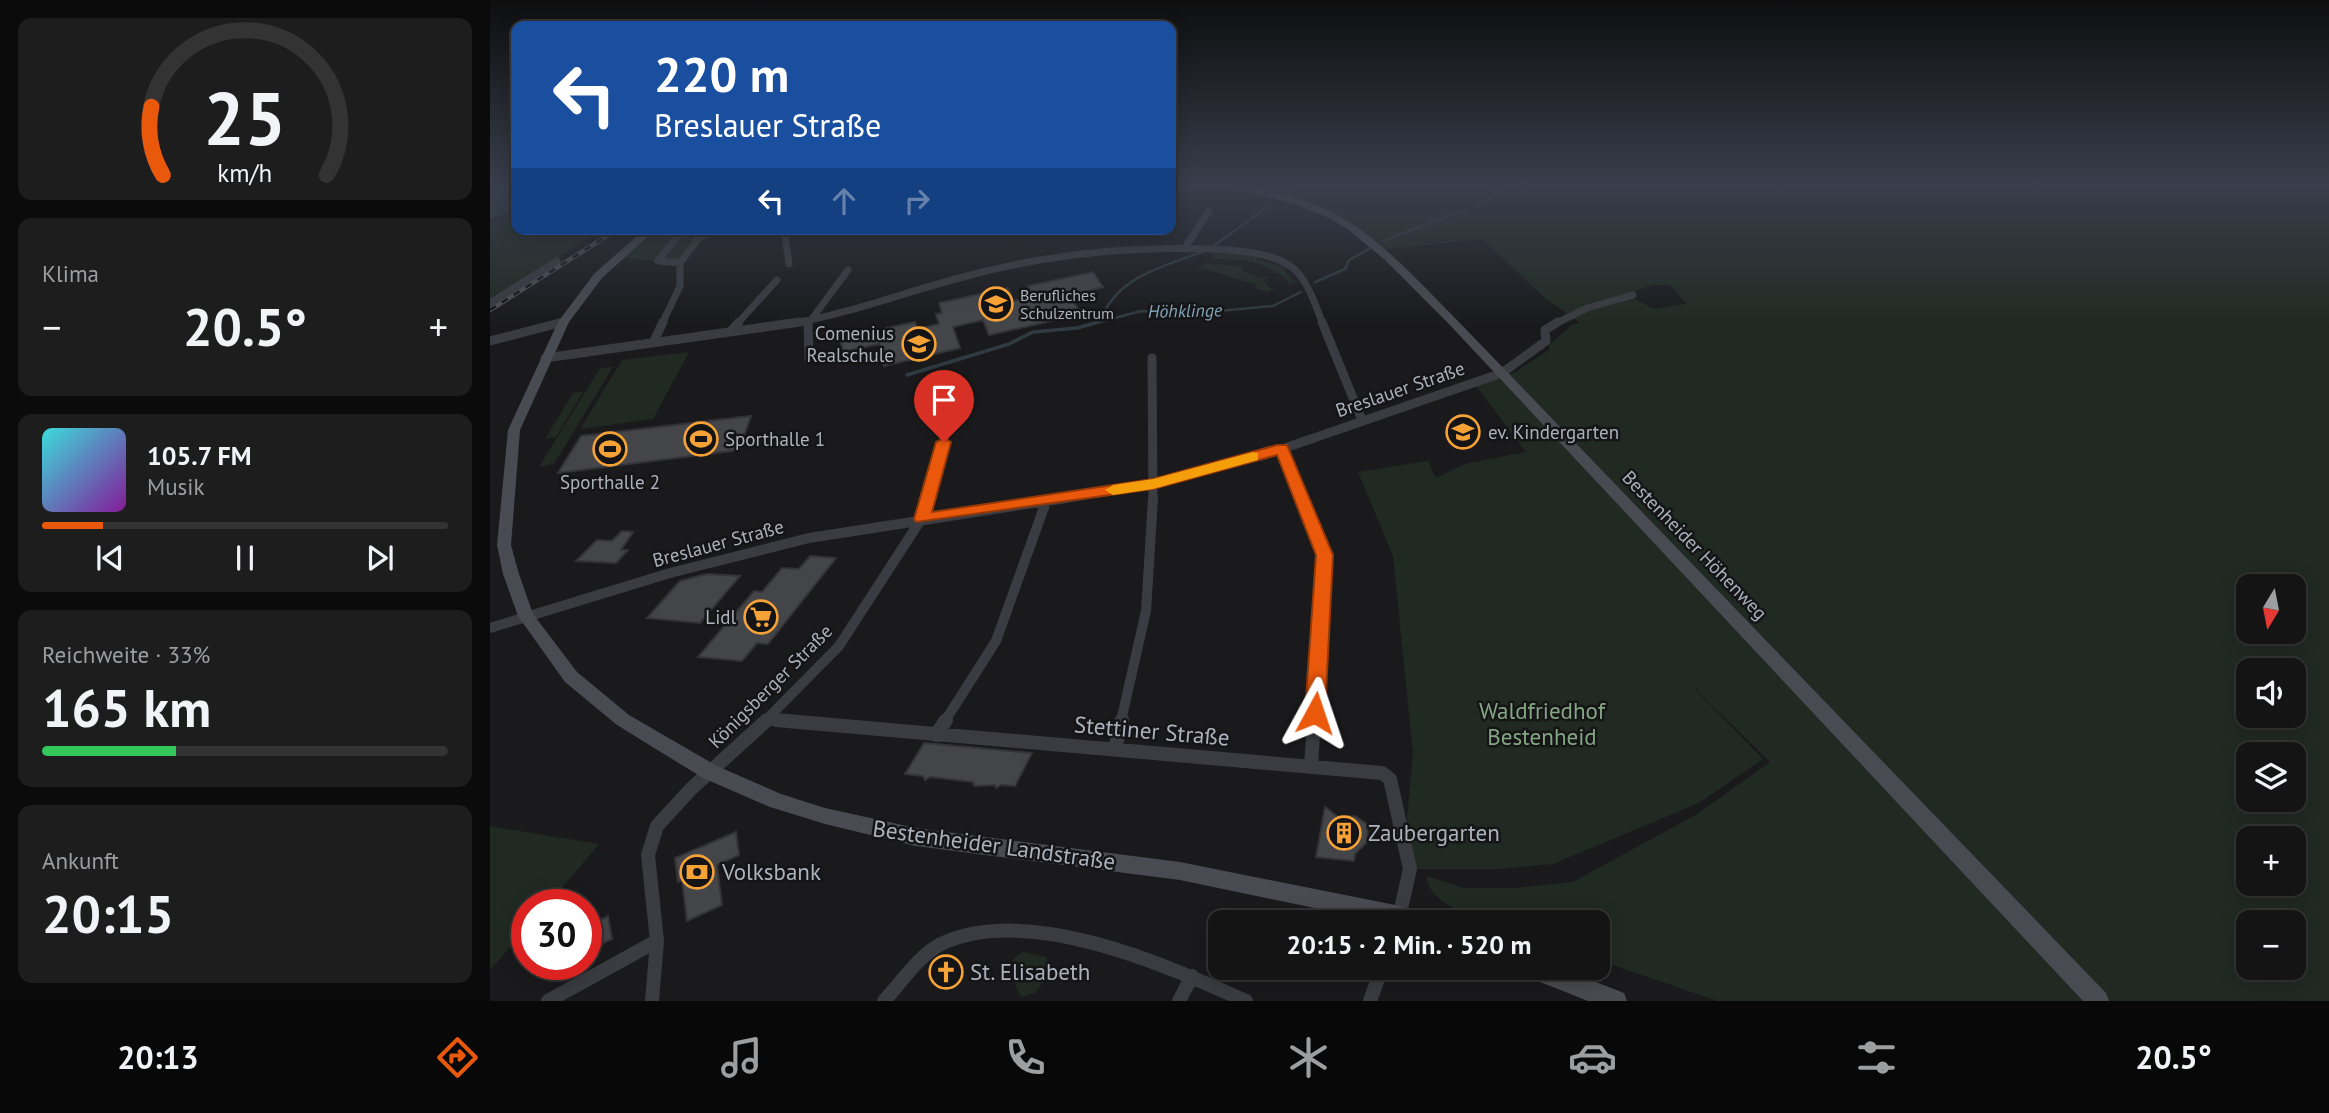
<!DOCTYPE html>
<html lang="de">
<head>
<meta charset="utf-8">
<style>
	:root { --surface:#141415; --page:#1d1d1e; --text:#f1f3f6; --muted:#9d9ea0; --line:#333334; --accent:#ea580c }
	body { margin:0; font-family:"PT Sans",sans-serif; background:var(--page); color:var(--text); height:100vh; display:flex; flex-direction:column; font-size:26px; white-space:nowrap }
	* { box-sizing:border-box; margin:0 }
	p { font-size:23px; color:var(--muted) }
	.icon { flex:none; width:38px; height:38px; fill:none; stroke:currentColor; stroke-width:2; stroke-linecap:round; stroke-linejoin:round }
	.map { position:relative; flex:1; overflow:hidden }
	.sheet { display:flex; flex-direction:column; gap:18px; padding:18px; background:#0b0b0c; width:490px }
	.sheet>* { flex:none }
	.guide { position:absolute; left:21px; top:21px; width:665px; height:214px; border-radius:14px; box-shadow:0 4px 18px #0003,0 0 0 2px var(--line); background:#1a4fa0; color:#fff; overflow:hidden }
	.needle { width:46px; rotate:190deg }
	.tools { position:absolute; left:1746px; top:574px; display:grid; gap:14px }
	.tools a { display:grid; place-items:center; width:70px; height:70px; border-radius:14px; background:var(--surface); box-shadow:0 4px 18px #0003,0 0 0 2px var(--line); font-size:35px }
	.speed { position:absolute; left:21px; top:889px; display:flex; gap:14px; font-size:35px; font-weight:700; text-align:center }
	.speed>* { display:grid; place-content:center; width:91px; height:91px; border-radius:50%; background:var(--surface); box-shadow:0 4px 18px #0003,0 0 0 2px var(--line); line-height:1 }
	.speed .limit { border:10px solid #d22; background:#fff; color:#111 }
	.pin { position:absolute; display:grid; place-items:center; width:60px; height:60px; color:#fff; margin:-72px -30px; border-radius:50% 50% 50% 0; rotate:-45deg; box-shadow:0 0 7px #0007 }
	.pin .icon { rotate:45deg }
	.me { position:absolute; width:77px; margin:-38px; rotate:5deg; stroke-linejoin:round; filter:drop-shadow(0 0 5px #0008) }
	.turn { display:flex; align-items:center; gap:24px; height:147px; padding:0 28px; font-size:32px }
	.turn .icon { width:91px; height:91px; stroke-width:2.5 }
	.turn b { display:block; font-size:49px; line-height:60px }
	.lanes { display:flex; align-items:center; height:66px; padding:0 28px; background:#0003; justify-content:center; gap:35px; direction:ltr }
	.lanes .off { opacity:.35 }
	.big { font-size:52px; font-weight:700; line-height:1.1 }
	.sheet .tile { flex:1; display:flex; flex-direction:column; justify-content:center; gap:10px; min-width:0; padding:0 24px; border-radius:14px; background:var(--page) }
	.sheet .dial { align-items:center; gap:0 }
	.dial svg { height:182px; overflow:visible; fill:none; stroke:var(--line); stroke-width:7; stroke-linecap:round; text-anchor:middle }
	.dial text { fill:var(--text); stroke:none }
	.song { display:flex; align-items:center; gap:21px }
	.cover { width:84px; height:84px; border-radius:10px; background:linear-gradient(135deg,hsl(180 70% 55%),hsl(290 70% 35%)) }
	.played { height:7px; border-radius:4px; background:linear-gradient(90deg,var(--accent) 15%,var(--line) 15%) }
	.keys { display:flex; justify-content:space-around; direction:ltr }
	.heat { display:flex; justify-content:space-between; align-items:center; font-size:38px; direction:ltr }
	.charge { height:10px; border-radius:5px; background:linear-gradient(90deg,#34c759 33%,var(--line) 0) }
	.trip { position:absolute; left:718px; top:910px; width:402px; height:70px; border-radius:14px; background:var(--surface); box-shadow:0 4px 18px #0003,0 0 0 2px var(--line); font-weight:700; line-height:70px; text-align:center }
	.menu { display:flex; height:112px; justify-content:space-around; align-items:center; background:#080808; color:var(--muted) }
	.menu .icon { width:49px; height:49px }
	.menu .active { color:var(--accent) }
	.menu b { font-size:32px; color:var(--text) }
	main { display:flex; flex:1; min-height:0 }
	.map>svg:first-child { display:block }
	.green { fill:#212a22; fill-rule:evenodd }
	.water { fill:#2f3b41 }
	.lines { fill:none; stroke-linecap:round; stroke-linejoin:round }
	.stream-far1 { stroke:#2f3b41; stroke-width:2.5 }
	.stream { stroke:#2f3b41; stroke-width:3.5 }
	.building { fill:#444549; stroke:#343438; stroke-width:2 }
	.street-far3 { stroke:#3a3c41; stroke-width:7 }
	.street-far2 { stroke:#3a3c41; stroke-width:9 }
	.street-far1 { stroke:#3a3c41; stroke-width:10 }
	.street { stroke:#3a3c41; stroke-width:14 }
	.secondary { fill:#484b51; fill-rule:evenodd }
	.rail-casing { stroke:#4d5056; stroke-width:4.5 }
	.rail { stroke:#151517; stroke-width:2.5; stroke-dasharray:7; stroke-linecap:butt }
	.route { fill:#ea580c; stroke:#983908; stroke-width:2 }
	.slow { fill:#f59e0b }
	.labels { text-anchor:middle; stroke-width:5; stroke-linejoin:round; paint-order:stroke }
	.far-poi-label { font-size:16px; fill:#acb2bc; stroke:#151517; text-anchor:start }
	.far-water-label { font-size:18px; font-style:italic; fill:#83a4b7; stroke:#151517 }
	.poi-label { font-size:19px; fill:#acb2bc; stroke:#151517; text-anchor:end }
	.street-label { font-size:19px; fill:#acb2bc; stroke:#151517 }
	.near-park-label { font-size:23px; fill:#84a783; stroke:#151517 }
	.near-street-label { font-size:23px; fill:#acb2bc; stroke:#151517 }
	.near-poi-label { font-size:23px; fill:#acb2bc; stroke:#151517; text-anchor:start }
</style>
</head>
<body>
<main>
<section class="sheet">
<div class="tile dial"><svg viewBox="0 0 100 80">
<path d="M14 69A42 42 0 1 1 86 69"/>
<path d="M14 69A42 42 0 0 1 9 39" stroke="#ea580c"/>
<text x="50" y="56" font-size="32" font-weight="700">25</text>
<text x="50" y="72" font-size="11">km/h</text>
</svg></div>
<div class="tile"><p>Klima</p>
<div class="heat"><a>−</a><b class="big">20.5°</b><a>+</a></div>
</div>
<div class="tile">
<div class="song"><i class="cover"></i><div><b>105.7 FM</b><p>Musik</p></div></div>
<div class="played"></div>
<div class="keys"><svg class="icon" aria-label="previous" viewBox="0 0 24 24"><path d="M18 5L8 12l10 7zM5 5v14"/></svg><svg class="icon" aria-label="pause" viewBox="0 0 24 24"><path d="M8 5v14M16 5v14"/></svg><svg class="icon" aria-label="next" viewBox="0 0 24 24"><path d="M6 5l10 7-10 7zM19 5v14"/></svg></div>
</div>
<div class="tile"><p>Reichweite · 33%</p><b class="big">165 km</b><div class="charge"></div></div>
<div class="tile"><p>Ankunft</p><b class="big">20:15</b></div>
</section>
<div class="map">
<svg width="1839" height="1001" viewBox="0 0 1839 1001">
	<rect width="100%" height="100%" fill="#1a1a1c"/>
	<path class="green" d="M728,184H1839V1001H1228L1108,960V922C1078,922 1032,927 1004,922C983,918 936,902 937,876L974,888H1024L1083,882L1207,814L1280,762L1193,677L1273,759L1209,803L1063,864L1010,869H920L915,840L923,754L903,556L868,472L938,461L946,478L975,464L1036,452L986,386L1025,372L1059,350V345L1083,324L1090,323L1055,298L992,239L889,250C845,208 786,194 728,184ZM1162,285H1180L1196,304L1164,309L1141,297L1140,293ZM1759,586H1804V632H1759ZM1759,670H1804V716H1759ZM1759,754H1804V800H1759ZM1759,838H1804V884H1759ZM1759,922H1804V968H1759Z
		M26,214V229H113L0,300V223Z
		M161,229H225L208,239L190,263L127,257Z
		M725,251L770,256L767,259L798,268L793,270L804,281H810L796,285L799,283L789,273L780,272L784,270L761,261L758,264L757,260L721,259Z
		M716,263L754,267L751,270L770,278L775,275L778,278L773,280L781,289L787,288L777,292L764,288L767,285L715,269L707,270Z
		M199,352L163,419L90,429L132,360Z
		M123,367L64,464L49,467L110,368Z
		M93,392L66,437L55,439L83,393Z
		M0,826L109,844L57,905H37V928L0,970Z
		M532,952L556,957L561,972L545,993L531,997L516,966Z"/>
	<path class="water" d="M18,184H26V210L0,219V190Z"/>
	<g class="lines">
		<path class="stream-far1" d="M794,184L798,191
			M986,206L1005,196L1009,184
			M893,241L975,210
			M725,245L780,205
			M825,282L855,269L859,260L879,249
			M611,320C626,277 674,266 712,252
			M602,324L651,311L707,313L783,306L811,292"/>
		<path class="stream" d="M417,375L519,344L543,332L587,328L609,322"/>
	</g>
	<path class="building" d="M603,272L613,287L580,295L590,312L569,317L570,319L499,335L493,320L463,327L470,348L394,366L389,344L353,352L350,338L425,322L427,329L449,324L446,314L452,313L449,303L518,288L523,301L544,297L538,286Z
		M261,416L249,450L68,473L91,436Z
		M132,531L143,532L131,550H138L126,563L86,561L107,540L122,541Z
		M320,556L346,558L278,644L267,643L252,661L208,657L264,591L272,592L292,568L309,569Z
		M217,574L250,576L210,623L157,618L190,581Z
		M434,743L445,744L542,753L525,786L511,785L506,788L505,785L484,786L483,782L440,777L435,780L433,776L415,774Z
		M835,807L848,817L865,816L877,824L878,841L865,854L864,861L826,857Z
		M246,832L249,855L227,865L232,905L197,921L192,880L188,882L185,858Z
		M118,916L122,939L96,952V927Z
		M456,961L469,968L456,984L444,976Z"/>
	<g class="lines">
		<path class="street-far3" d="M193,229L168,261L190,263L208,239L225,229
			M294,229L299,264
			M694,249L719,211
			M0,303L67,261
			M66,324L74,322
			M172,324L190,286V263
			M247,324L287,280
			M299,324C359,314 415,292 473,277C553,255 639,246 721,249C745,250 783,252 803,268C818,280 826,307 833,324
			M318,324L358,270
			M1065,324L1097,308L1143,295"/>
		<path class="street-far2" d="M318,322L319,359
			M832,322L872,420
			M240,332L249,322
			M0,341L73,322
			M163,343L173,322
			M55,358L310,322
			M662,358L663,500
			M792,449L813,500
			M437,500L468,390
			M565,500L664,484L792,449L1012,373L1056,341L1055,330L1068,322"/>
		<path class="street-far1" d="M812,498L835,555L824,721
			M0,628L180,573L319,538L576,498
			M278,719L306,721
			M275,721L349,646L432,518L438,498
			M455,721L506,641L557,499
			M631,721L656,611L663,498"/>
		<path class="street" d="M286,720L892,773L900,779L920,869L908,922
			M446,735L456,720
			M625,749L632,720
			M821,767L824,720
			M58,1001L167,941
			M162,1001L167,941L158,855L167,826L201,789L277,720
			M394,1001C411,983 428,956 451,944C537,903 676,965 756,1001
			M689,1001L702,976
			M880,1001L892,968"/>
		<path class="secondary" d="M724,184C776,184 838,203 879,236C910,260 937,290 965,318L1616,993L1619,1001H1593L957,322L894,259L856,228L839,218L802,203Z
			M155,229H166L112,278L79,322L30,430L21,545L29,574L43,614L87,672L139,715L227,766L291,794L335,808L426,828L690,862L910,906L934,915L937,922H892L690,880L426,846L335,824L280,807L213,778L127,725L75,682L28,616L13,574L7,545L18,430L68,322L104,274Z
			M1032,968H1070L1134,993L1137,1001H1098L1035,976Z"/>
		<defs>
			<path id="rail" d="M0,310L128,229"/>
		</defs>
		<use href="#rail" class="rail-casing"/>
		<use href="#rail" class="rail"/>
	</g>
	<linearGradient id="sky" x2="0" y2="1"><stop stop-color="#0e0e0f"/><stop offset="0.57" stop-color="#383e4b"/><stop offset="1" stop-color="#383e4b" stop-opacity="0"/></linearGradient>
	<rect width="1839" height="324" fill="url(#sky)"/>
	<path class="route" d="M454,438L461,442L442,512L663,479L787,445H797L843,555L835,713L832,719H818L815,713L826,555L787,455L663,489L426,522L424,519L446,442Z"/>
	<path class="slow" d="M763,452L768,453V460L663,489L623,495L615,490L623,485L663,479Z"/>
	<defs>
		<symbol id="school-ring" viewBox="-11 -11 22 22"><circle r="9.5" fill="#151517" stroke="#f6a237" stroke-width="1.5"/><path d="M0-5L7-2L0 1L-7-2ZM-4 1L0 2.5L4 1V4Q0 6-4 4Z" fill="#f6a237"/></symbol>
		<symbol id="stadium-ring" viewBox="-11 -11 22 22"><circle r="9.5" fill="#151517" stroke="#f6a237" stroke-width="1.5"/><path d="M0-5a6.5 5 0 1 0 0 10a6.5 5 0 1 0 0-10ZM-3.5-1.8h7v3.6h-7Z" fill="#f6a237"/></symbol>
		<symbol id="supermarket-ring" viewBox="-11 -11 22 22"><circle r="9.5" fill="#151517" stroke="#f6a237" stroke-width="1.5"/><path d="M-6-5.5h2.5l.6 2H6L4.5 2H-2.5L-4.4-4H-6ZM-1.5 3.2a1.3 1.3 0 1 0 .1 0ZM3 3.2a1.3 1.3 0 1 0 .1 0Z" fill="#f6a237"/></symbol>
		<symbol id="building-ring" viewBox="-11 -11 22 22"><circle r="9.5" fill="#151517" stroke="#f6a237" stroke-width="1.5"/><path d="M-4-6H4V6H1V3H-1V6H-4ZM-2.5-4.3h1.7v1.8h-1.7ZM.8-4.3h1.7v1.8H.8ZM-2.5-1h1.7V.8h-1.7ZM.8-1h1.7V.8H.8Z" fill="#f6a237"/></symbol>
		<symbol id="bank-ring" viewBox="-11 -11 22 22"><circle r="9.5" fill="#151517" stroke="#f6a237" stroke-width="1.5"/><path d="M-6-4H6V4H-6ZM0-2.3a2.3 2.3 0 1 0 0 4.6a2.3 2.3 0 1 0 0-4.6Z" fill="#f6a237"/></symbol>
		<symbol id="church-ring" viewBox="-11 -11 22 22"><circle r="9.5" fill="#151517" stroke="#f6a237" stroke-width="1.5"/><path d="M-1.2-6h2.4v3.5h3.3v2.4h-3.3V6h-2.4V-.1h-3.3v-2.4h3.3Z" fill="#f6a237"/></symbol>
	</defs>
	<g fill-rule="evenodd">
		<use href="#school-ring" x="487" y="285" width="38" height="38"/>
		<use href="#school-ring" x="410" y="325" width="38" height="38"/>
		<use href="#school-ring" x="954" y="413" width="38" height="38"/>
		<use href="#stadium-ring" x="192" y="420" width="38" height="38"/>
		<use href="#stadium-ring" x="101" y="430" width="38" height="38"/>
		<use href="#supermarket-ring" x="252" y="598" width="38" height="38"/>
		<use href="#building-ring" x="835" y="814" width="38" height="38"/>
		<use href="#bank-ring" x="188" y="853" width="38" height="38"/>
		<use href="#church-ring" x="437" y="953" width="38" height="38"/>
	</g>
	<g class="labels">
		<g class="far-poi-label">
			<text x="530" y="301">Berufliches<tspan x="530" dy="18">Schulzentrum</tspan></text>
		</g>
		<g class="far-water-label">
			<text transform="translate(695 311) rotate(-1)" y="6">Höhklinge</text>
		</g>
		<g class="poi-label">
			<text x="404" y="340">Comenius<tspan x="404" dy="22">Realschule</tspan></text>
			<text x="998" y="439" text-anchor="start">ev. Kindergarten</text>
			<text x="235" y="446" text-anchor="start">Sporthalle 1</text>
			<text x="120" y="489" text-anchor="middle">Sporthalle 2</text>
			<text x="246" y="624">Lidl</text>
		</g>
		<g class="street-label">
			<text transform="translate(910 389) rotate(-19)" y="7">Breslauer Straße</text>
			<text transform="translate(228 543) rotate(-15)" y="7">Breslauer Straße</text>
			<text transform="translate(1205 545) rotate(46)" y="7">Bestenheider Höhenweg</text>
			<text transform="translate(280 686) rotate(-45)" y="7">Königsberger Straße</text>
		</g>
		<g class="near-park-label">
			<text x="1052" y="719">Waldfriedhof<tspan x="1052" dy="26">Bestenheid</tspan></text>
		</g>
		<g class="near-street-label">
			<text transform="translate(662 731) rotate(5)" y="8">Stettiner Straße</text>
			<text transform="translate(504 845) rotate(8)" y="8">Bestenheider Landstraße</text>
		</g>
		<g class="near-poi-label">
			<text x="878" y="841">Zaubergarten</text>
			<text x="232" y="880">Volksbank</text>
			<text x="480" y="980">St. Elisabeth</text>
		</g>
	</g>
</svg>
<div class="tools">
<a><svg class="needle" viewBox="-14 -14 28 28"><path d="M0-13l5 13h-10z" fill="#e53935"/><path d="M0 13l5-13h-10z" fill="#9d9ea0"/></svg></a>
<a><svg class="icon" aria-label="sound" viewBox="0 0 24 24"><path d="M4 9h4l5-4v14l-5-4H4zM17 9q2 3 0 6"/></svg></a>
<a><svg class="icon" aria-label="layers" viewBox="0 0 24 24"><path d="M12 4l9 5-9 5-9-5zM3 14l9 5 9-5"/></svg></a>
<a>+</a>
<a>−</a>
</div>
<div class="speed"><div class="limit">30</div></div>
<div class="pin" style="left:454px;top:442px;background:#d93025"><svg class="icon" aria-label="arrive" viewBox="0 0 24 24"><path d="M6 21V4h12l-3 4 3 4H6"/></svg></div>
<svg class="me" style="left:825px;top:713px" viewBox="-20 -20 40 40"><path d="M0-17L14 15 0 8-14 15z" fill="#ea580c" stroke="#fff" stroke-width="4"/></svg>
<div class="trip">20:15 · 2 Min. · 520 m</div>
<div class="guide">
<div class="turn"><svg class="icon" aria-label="left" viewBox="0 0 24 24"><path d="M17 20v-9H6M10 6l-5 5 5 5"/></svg><div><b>220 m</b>Breslauer Straße</div></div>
<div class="lanes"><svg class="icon" aria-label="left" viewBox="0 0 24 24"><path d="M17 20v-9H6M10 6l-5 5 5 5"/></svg><svg class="icon off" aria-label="ahead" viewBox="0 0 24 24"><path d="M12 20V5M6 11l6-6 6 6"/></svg><svg class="icon off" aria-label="right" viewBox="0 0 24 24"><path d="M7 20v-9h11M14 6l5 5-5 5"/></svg></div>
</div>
</div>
</main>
<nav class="menu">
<b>20:13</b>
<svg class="icon active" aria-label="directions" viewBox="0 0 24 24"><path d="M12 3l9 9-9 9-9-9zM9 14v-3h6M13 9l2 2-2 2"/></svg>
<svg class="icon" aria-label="music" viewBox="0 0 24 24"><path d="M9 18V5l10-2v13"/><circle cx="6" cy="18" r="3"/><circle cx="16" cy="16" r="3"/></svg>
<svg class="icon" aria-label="phone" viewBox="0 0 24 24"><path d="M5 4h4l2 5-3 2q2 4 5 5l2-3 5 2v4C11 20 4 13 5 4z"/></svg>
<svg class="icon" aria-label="climate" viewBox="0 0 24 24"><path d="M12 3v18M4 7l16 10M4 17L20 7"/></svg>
<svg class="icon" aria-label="car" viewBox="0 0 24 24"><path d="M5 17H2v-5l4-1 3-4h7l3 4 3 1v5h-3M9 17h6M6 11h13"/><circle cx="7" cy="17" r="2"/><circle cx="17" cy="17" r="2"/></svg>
<svg class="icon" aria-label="filters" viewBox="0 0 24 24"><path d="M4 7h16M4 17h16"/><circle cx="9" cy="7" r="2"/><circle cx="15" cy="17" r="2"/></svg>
<b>20.5°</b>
</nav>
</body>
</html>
